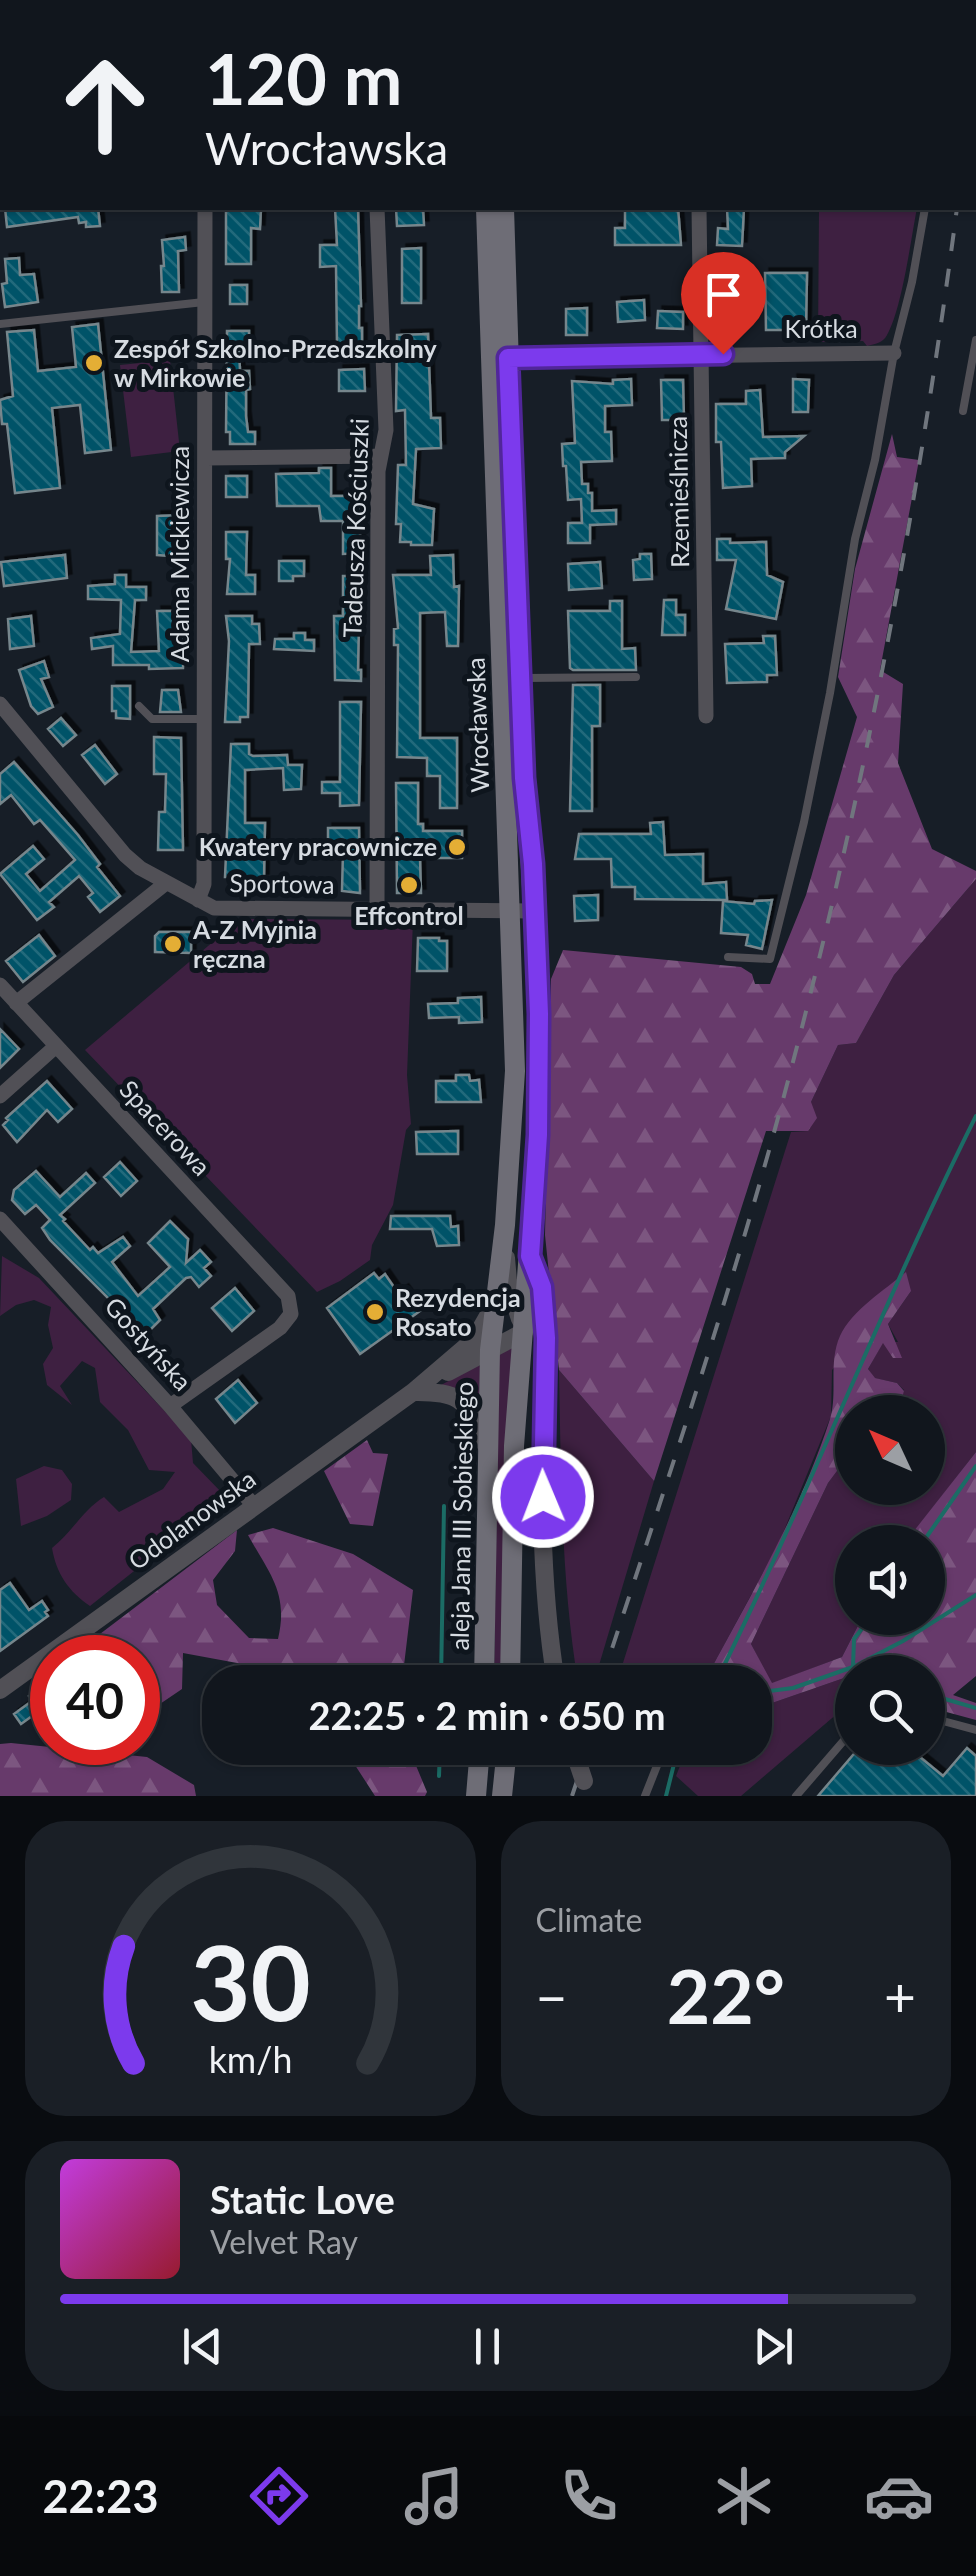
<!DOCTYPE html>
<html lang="en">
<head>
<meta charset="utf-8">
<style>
	:root { --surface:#11161d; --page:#1a1f26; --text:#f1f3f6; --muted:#9c9fa4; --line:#30353b; --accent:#7c3aed }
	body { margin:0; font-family:Lato,sans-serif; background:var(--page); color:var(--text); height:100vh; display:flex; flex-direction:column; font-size:38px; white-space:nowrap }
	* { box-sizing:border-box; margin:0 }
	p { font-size:32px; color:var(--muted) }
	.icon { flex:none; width:55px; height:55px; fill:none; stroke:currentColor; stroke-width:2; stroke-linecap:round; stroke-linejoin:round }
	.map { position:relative; height:1796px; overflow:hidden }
	.details { display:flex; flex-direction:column; gap:25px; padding:25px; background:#090c10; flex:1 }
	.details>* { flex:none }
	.hud { position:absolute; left:0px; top:0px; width:978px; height:210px; box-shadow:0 2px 8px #0004,0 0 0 2px var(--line); background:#11161d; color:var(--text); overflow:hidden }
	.needle { width:65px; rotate:314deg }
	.fabs { position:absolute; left:835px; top:1395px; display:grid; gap:20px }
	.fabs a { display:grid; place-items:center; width:110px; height:110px; border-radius:50%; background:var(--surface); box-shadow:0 2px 8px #0004,0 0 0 2px var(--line); font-size:50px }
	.speed { position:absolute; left:30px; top:1635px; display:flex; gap:20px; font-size:50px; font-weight:700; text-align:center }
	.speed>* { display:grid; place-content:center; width:130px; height:130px; border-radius:50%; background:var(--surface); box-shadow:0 2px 8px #0004,0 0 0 2px var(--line); line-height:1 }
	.speed .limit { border:15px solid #d22; background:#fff; color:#111 }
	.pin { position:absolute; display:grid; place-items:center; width:85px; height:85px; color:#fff; margin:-102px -42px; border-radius:50% 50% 50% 0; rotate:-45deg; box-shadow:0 0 10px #0007 }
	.pin .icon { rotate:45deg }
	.me { position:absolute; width:110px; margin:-55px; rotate:359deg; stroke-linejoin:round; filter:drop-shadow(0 0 8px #0008) }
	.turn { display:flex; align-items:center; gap:35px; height:210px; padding:0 40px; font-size:45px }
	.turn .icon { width:130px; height:130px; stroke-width:2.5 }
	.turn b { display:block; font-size:70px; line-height:85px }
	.big { font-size:75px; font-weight:700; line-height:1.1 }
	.details .card { flex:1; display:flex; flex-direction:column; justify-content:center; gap:15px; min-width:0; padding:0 35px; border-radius:40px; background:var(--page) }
	.details .dial { align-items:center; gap:0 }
	.dial svg { height:260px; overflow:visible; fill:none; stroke:var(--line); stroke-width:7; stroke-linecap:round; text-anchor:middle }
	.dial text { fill:var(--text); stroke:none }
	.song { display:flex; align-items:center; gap:30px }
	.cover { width:120px; height:120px; border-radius:15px; background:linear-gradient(135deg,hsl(290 70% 55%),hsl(350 70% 35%)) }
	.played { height:10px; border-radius:5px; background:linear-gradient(90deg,var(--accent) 85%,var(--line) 85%) }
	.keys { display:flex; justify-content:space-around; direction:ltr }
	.heat { display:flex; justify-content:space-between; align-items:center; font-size:55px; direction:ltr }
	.details .tiles { flex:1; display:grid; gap:25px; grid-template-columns:1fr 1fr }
	.card:last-child { grid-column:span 2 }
	.trip { position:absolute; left:202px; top:1665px; width:570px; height:100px; border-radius:40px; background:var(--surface); box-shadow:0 2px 8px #0004,0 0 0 2px var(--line); font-weight:700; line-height:100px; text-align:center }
	.tabs { display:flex; height:160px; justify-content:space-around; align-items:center; background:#07090c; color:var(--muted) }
	.tabs .icon { width:70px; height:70px }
	.tabs .on { color:var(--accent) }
	.tabs b { font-size:45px; color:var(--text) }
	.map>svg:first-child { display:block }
	.green { fill:#3e2041 }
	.forest { fill:url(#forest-firs) }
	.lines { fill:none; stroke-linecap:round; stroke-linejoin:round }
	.stream { stroke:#1b6c65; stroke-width:4 }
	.building { fill:url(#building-back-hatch); stroke:#76868c; stroke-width:2.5; filter:url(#shadow) }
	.service { stroke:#515056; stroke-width:8 }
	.minor { stroke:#515056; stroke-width:15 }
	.tertiary { stroke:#515056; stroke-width:18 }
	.secondary { stroke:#6e6d76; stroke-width:20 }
	.rail { stroke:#70767e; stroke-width:4; stroke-dasharray:18 18; stroke-linecap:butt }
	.tertiary-bridge { stroke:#515056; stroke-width:18 }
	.route-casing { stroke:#51269a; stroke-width:25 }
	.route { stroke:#7c3aed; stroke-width:18 }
	.poi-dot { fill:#e4ae35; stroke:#0e151d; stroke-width:4 }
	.labels { text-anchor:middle; stroke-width:10; stroke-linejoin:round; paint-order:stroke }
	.street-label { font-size:25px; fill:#d6dbe1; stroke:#0e151d }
	.poi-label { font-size:25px; font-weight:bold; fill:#d6dbe1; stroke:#0e151d; text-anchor:start }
</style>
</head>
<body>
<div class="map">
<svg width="976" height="1796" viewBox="0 0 976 1796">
	<defs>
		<pattern id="forest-firs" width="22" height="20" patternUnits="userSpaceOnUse" patternTransform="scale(2.5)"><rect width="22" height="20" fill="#673a6b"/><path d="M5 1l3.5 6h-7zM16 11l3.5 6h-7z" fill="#7c5680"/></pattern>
		<pattern id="building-back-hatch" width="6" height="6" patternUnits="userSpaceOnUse" patternTransform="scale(2.5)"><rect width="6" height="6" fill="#005367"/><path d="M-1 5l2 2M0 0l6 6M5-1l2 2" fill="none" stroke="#246b7c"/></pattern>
		<filter id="shadow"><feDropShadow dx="4.5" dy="-4.5" stdDeviation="0" flood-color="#0009"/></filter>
	</defs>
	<rect width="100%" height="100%" fill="#171e27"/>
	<path class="green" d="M819,208H917C911,238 902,309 887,335C883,343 875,344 867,346L863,341L818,342Z
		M170,360L180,451L131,457L120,365Z
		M976,879V1452L910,1537L876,1532L862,1542H852V1618H862L842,1657L771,1684L751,1644L828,1483L852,1451V1488H928V1412H898L904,1390L897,1383L874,1378L868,1369L883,1342H898L888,1324L911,1291L832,1370L831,1416L778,1545L704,1682H668L622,1666L791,1132L808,1131L811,1102L838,1045L856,1043L894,975Z
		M240,919L413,920L407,1075L411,1124L406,1130L393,1205L372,1245L370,1260L340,1281L317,1292L85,1050Z
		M2,1256L39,1278L191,1439L193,1463L223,1494L226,1504L174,1549L159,1538L145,1540L148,1560L90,1606C69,1592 56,1573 52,1548C71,1533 84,1509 104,1497L119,1512L163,1489L175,1472L149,1470L128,1430L100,1402L95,1368L82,1361L60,1386L72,1405L47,1385L43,1364L53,1348L48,1325L51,1307L34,1300L16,1305L0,1316Z
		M512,1346L502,1682H494L499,1354Z
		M479,1365L480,1367L479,1411L441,1385Z
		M559,1370L654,1481L594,1682H578C561,1579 561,1474 559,1370Z
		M44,1466L62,1470L72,1484L71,1500L47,1516L21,1526L16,1479Z
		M844,1678L852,1681V1701L741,1796H698L676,1776L687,1748H755V1702L772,1703Z"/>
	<path class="forest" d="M892,434L897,457L919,460L880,670L903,684L898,763L932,849L976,871V879L894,975L856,1043L838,1045L811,1102L817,1118L808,1131H766L654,1481L559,1370L545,1235L551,979L563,950L741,967L752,974L755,984H770L806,895L857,717L838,677L855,569Z
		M906,1272L911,1291L888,1324L902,1358H893L883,1343L868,1369L875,1378L897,1383L904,1391L898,1412H852V1451L828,1483L751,1644L772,1683L842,1657L862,1618H928V1542H862L876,1532L910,1536L976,1452V1676L953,1695L976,1703V1720L928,1707V1672H852V1681L844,1678L772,1703L755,1702V1682H704C749,1598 800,1512 830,1419C838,1393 828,1363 840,1336C852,1310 885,1290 906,1272Z
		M367,1440L373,1453L388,1454L373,1526L350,1524L324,1471Z
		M273,1528L353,1554L413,1590L402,1682H301L296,1674L183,1653L182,1689L154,1708L142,1711L138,1704V1658L108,1657L96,1637L237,1530L235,1551L213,1580L217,1605L249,1638L278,1639C289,1593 269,1573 248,1535Z
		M11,1743L147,1757L194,1785L196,1796H0V1744Z
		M344,1748H404L412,1756L427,1792L425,1796H375Z"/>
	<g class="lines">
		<path class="stream" d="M923,1542L976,1466
			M857,1672L853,1667L903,1641L976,1595
			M441,1682L444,1506
			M716,1682C808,1496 883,1302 976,1116
			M755,1693L793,1688L853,1667L854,1639L870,1618
			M928,1694L976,1708
			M439,1776L440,1748
			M666,1796L678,1748"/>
	</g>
	<path class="building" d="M5,208H98L100,226L86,227V222L79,223L78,217L7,227Z
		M226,208H261L260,229L251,228V264H226Z
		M335,208H358L361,306H359V328H362V346L337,347L336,266L320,267V245H337Z
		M396,208H423L424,225L397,226Z
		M625,208H678L681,245H615V228H625Z
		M727,208H744L742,246L717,245L718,228L728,229Z
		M185,237L186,250L178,251L179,292H162L161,266H164L162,240Z
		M421,248V303H402V249Z
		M19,258L20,275L34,274L38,302L5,307L2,284L7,283L5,259Z
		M734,271V295H742V330L721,328V272Z
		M765,273H807L806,330H766Z
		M230,285H247V304H230Z
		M644,300L645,320L618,322L617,302Z
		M587,308V335H566V309Z
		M658,311L683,312V329L657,328Z
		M98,324L111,450L85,453L80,405L52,408L60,488L15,493L7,424H2L0,400L13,396L7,332L34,330L38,371L76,367L72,327Z
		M227,331H249V348H239L240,371H249L250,389L246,390V416L248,432H255V444H230V432H226Z
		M428,334L431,418H440L441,448L416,449L413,504L434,509L432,545H411V542H400L401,524H396L398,465H406L405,410L396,411L397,335Z
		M364,369L365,391H339V370Z
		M631,379L632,405L605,406V432H611L612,461L581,462L582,484H588V493H592V511L616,510V524L590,525V543H568V523H582L581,499L568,500L566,466H563L562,444L575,443L572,381L613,384V380Z
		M793,379L809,380L808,412H793Z
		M661,380H683L684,420H662Z
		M760,390L763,437L804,436L785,452V458L751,459L752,486L723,488L721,442H716V404H746V391Z
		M319,468H331V496H360V553L343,554V521H321L319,506H277L276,474L319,473Z
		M226,476H247V497H226Z
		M183,515V557L157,555V516Z
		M226,532H247L246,575H255V594H227L230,559H226Z
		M717,539H730V543L766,542L767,575L783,582L776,619L726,609L736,560H717Z
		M640,554H651L652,579L634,580L633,560L640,559Z
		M65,555L67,578L4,586L1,562Z
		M453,555L454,587L459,586L458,646H447L445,612L420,613V738H457V808H440V776H427V758L397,757L398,645H394V629L398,628L393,575H431L430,556Z
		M279,561H304V576H293V581H279Z
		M600,562L602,588L569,590L568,564Z
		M115,575H126V587H146V600H135L131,652L159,651L157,611H174V615L184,614L183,668L149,669V665H113V646L92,649L91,638L120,634L121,600L88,599V586L115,584Z
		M343,576H360L358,670H361V681L335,680L334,616H343Z
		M664,600H676V615H685V635H662Z
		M610,601H622V649L635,648L636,670H573L570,668L568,611H610Z
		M31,616L34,646L10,649L8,619Z
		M226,616H252V624H259L260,644H249L248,717H240V722H225L229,641Z
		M294,633H305V640H314V651L274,649L275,639H294Z
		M763,636H775L777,675H767V682L727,683L725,644L764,643Z
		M44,661L49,677L41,679L53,707L38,714L31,706L19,670Z
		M573,685H600V726H592V811H570Z
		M112,686H130V719L116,718V711H112Z
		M162,690H178L181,712H160Z
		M340,702H361L359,805L340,806V793H322V782H340Z
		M61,718L76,735L63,746L48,729Z
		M154,737L181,738L183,850H158L159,812H165L166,774H154Z
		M231,744H249V754L253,756L287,755L288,765H302L301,789L284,790L283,768L245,770V823H265L264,878L245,879V889H230V877H225Z
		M95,745L117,774L105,784L82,755Z
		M14,762L78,835L100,864L97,867L120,896L100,912L88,897L93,893L79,876L49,902L54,907L37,920L0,874L33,846L44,859L26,874L40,891L75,860L40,820L34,824L11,795L0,804V774Z
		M396,783H418V824H423V831H462V858H420L421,893H397Z
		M663,822L665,855L703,854V884L726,882L727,900L635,899V887H612L611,859H575L579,834H651L650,823Z
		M328,828H359L360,893L342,891L343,851H328Z
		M598,895V920L575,921L574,896Z
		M772,900L762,949L746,945L748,935L721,933L723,901L754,904L755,901Z
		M159,932H191V953L155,952V936Z
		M39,935L55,956L23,982L6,961Z
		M418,938H439V941H447V971H417Z
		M481,997L482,1022L459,1023V1017L429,1018L428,1004L458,1003V998Z
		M0,1029L19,1049L0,1068Z
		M456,1075H469L470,1081L479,1080L481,1102H436V1081H456Z
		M47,1081L72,1109L58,1122L47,1110L17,1142L3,1125L8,1120L6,1118Z
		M458,1131V1154H417L416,1132Z
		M120,1162L137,1181L121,1196L104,1177Z
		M36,1171L60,1197L86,1173L95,1183L60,1215L65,1219L63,1221L90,1250L93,1247L98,1253L123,1237L130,1246L112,1262L138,1296L170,1267L148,1243L170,1221L188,1239L186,1263L200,1250L211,1262L204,1268L211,1276L199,1287L191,1277L186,1278L153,1309L160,1320L145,1335L50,1240L42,1228L50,1220L36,1205L25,1214L12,1200L14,1190Z
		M391,1216H450L451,1227L458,1226L459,1245L437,1246L432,1229H390Z
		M374,1273L379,1279L385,1274L398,1293L404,1289L420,1311L360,1354L327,1308Z
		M235,1288L254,1311L232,1331L212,1308Z
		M238,1380L257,1403L235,1423L216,1399Z
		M10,1583L29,1610L42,1601L48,1610L45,1612L48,1616L0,1651V1590Z
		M52,1679V1710L43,1717L39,1711L21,1724L14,1714L32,1701L29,1696Z
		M859,1748H909L943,1776L967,1748L976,1756V1796H818Z"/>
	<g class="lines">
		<path class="service" d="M544,0L725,2
			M949,2V0
			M0,324L204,302
			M963,411L976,340
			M525,678L636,677
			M139,706L152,719H204
			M728,957L770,959L804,822L830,693L855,539L875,460L894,353L912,282L925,208
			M928,1717L976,1730
			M645,1796L664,1748
			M796,1796L852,1731"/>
		<path class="minor" d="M205,0V2
			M0,191L2,190
			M699,208L706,716
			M508,358L894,353
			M205,458L381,456
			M0,704L125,855L140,868L214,908L536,911
			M198,900L204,884L205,208
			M377,910L378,471L386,430L377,208
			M0,985L288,1296L291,1314L280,1328L170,1406
			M16,1003L166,883
			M0,1096L55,1047
			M0,1219L170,1406L254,1506"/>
		<path class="tertiary" d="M530,1256C554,1319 543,1387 542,1453C541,1528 544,1608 556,1682
			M506,1258L508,1281L520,1319
			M448,1372L524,1332
			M413,1392C466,1391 465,1402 487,1447
			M0,1690L413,1392L475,1339L492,1309"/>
		<path class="secondary" d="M493,2V0
			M513,2V0
			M504,208L517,618L539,1014L538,1135L514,1446L510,1682
			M484,1682L490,1350L505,1225L515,1071L486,208
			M476,1796L480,1748
			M502,1796L507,1748"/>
		<path class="rail" d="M975,60L976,51
			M975,134L976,125
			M601,1682C665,1487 732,1291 785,1092C863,801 918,506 957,208
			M572,1796L588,1748"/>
		<path class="tertiary-bridge" d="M573,1748L584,1781"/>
	</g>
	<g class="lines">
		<defs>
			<path id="route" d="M543,1497L546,1338L542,1287L530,1256L538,1135L539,1014L533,864L524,778L508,358L723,354"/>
		</defs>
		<use href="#route" class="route-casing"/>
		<use href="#route" class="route"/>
	</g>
	<g class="poi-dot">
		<circle cx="94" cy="363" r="10"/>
		<circle cx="457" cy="847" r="10"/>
		<circle cx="409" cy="885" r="10"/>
		<circle cx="173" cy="944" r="10"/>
		<circle cx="375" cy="1312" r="10"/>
	</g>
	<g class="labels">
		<g class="street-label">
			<text x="821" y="338">Krótka</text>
			<text transform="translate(679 492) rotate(-91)" y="9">Rzemieślnicza</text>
			<text transform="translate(356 528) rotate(-88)" y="9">Tadeusza Kościuszki</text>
			<text transform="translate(180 554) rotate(-90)" y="9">Adama Mickiewicza</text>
			<text transform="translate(478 725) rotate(-92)" y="9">Wrocławska</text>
			<text transform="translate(282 884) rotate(1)" y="9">Sportowa</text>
			<text transform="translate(165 1128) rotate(47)" y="9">Spacerowa</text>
			<text transform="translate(148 1344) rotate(48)" y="9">Gostyńska</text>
			<text transform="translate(462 1516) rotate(-89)" y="9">aleja Jana III Sobieskiego</text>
			<text transform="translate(192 1520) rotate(-36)" y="9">Odolanowska</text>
		</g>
		<g class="poi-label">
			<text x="114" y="358">Zespół Szkolno-Przedszkolny<tspan x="114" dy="29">w Mirkowie</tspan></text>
			<text x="437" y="856" text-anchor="end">Kwatery pracownicze</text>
			<text x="409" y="925" text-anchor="middle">Effcontrol</text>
			<text x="193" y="939">A-Z Myjnia<tspan x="193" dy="29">ręczna</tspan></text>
			<text x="395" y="1307">Rezydencja<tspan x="395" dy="29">Rosato</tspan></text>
		</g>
	</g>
</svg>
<div class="fabs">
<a><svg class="needle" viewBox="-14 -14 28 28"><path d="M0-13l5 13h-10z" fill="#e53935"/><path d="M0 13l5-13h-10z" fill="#9c9fa4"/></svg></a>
<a><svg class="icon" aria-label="sound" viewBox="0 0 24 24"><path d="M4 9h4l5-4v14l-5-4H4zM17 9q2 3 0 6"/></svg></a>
<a><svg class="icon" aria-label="search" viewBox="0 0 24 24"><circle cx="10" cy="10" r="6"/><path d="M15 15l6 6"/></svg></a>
</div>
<div class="speed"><div class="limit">40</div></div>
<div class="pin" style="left:723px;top:354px;background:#d93025"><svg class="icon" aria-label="arrive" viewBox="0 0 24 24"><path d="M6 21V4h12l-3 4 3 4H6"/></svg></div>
<svg class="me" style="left:543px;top:1497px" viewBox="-20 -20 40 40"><circle r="17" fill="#7c3aed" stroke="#fff" stroke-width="3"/><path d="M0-11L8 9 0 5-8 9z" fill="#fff"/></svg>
<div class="trip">22:25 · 2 min · 650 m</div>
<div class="hud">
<div class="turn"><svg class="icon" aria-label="ahead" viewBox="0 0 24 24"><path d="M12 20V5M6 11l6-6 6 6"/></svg><div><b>120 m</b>Wrocławska</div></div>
</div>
</div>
<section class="details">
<div class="tiles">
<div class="card dial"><svg viewBox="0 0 100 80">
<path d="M14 69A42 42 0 1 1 86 69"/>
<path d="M14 69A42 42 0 0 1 11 33" stroke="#7c3aed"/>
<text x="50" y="56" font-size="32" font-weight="700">30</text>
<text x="50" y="72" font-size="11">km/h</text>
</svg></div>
<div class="card"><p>Climate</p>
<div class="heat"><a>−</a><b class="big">22°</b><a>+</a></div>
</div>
<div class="card">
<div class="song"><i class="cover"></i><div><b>Static Love</b><p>Velvet Ray</p></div></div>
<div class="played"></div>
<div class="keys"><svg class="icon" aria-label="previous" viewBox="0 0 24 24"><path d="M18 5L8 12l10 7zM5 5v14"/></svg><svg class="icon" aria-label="pause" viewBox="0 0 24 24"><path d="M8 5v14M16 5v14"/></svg><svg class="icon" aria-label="next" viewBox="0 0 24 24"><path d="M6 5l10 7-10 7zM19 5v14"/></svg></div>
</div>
</div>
</section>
<nav class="tabs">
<b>22:23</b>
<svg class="icon on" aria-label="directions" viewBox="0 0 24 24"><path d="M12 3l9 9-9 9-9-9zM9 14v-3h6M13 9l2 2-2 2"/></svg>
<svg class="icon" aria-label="music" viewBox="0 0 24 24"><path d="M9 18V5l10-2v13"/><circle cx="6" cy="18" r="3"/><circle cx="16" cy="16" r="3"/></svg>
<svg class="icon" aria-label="phone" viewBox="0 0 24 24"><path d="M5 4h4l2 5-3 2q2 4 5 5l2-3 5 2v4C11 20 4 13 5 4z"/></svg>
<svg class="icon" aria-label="climate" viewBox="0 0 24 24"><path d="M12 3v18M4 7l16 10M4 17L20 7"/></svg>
<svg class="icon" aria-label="car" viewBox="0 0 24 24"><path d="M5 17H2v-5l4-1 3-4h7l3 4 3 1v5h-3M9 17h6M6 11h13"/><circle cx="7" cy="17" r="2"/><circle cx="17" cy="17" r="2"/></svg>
</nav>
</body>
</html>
